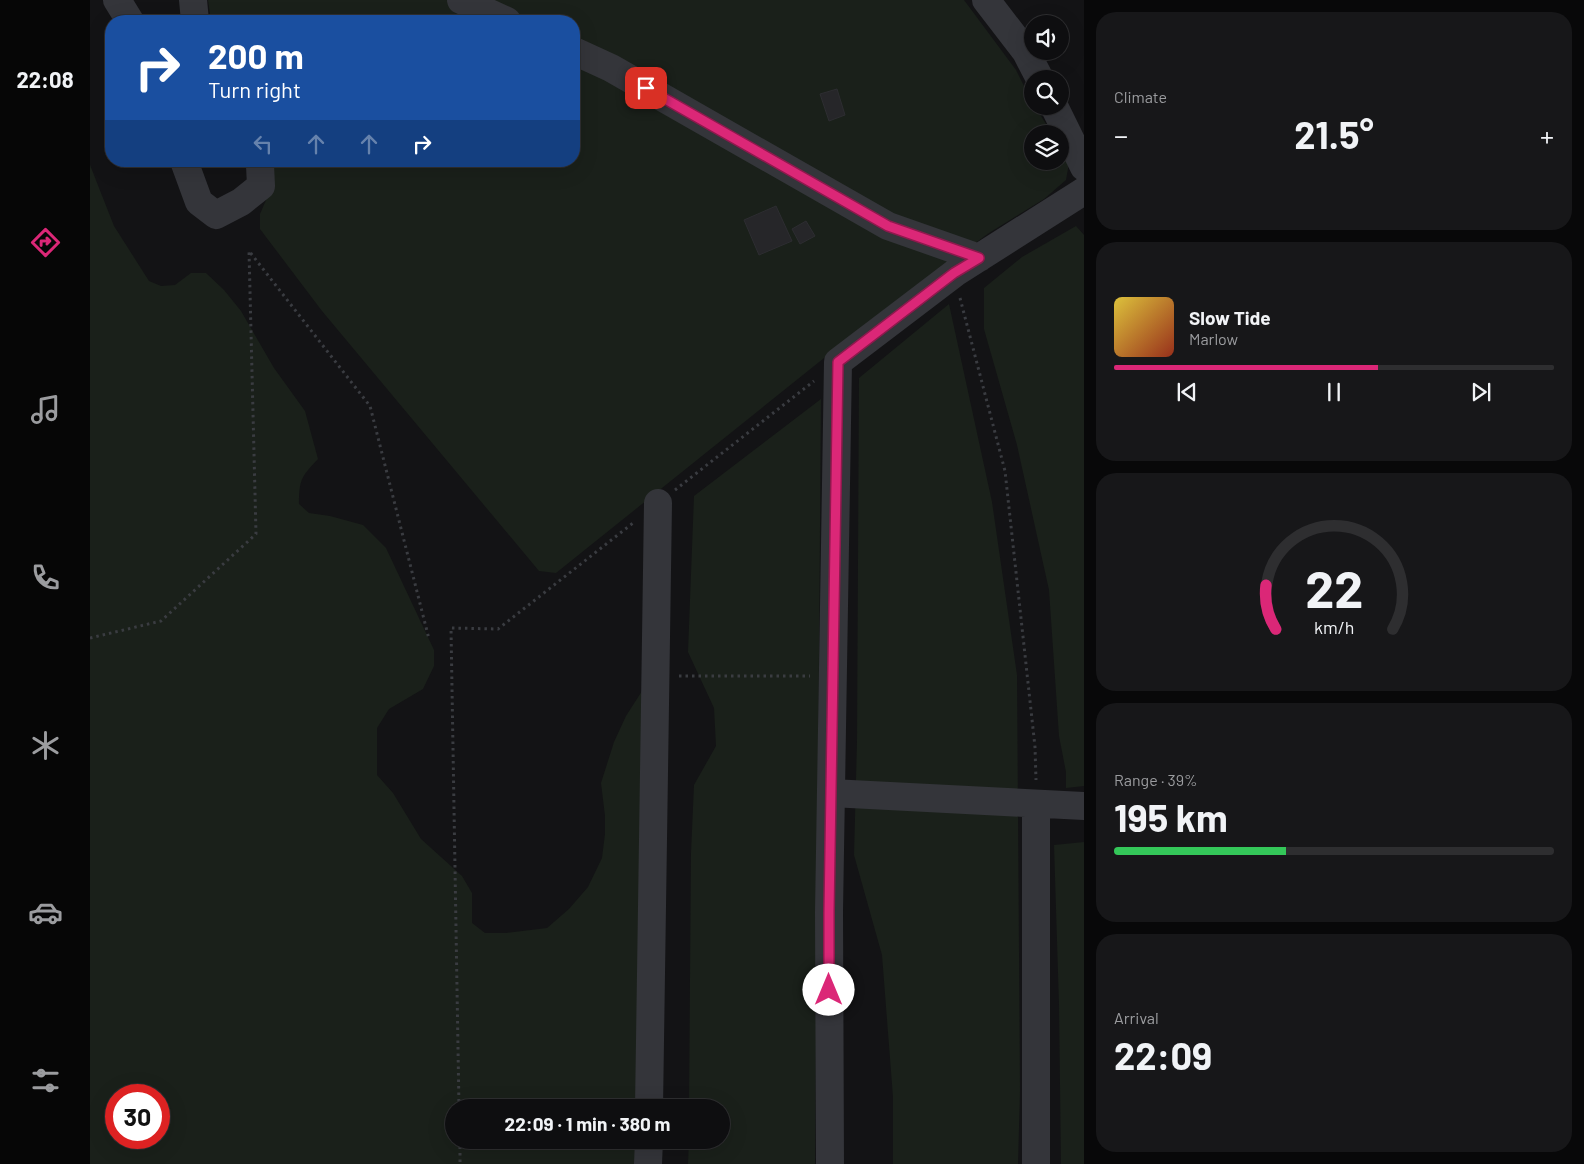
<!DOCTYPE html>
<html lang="en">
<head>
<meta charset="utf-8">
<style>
	:root { --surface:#0e0e10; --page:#171719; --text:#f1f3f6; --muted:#9b9c9f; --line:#2e2e30; --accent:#db2777 }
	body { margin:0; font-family:Barlow,sans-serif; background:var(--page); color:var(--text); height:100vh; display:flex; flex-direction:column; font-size:19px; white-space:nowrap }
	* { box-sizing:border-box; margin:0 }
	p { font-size:16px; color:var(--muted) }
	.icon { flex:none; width:28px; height:28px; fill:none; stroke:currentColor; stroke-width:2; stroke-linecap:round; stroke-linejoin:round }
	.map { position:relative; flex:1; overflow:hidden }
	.panel { display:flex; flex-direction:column; gap:12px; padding:12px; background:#080809; width:500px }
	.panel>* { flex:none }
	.banner { position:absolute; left:15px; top:15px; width:475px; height:152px; border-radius:20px; box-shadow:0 5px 20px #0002,0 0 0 1px var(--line); background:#1a4fa0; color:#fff; overflow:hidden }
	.fabs { position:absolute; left:934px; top:15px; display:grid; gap:10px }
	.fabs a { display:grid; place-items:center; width:45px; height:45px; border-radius:50%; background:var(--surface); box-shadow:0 5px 20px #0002,0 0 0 1px var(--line); font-size:25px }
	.speed { position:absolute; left:15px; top:1084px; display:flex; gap:10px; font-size:25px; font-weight:700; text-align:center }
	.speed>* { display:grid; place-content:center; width:65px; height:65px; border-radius:50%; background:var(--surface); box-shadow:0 5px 20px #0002,0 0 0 1px var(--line); line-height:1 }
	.speed .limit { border:8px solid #d22; background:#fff; color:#111 }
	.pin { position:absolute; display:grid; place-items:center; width:42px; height:42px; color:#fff; margin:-21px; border-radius:10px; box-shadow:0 2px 8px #0006 }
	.me { position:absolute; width:55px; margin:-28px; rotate:0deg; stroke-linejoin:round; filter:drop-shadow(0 0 4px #0008) }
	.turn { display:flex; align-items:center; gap:18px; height:105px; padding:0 20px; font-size:22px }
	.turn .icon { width:65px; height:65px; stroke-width:2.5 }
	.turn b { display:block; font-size:35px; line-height:42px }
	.lanes { display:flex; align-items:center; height:48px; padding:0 20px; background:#0003; justify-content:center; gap:25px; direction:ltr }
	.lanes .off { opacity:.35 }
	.big { font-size:38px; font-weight:700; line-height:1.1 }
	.panel .tile { flex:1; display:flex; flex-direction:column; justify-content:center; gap:8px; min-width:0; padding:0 18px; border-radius:20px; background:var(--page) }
	.panel .dial { align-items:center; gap:0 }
	.dial svg { height:130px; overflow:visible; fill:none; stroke:var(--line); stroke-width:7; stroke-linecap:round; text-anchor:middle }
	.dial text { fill:var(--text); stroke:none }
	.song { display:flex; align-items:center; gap:15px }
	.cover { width:60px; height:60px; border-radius:8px; background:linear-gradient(135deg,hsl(50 70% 55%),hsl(10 70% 35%)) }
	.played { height:5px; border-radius:2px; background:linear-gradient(90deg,var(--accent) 60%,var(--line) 60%) }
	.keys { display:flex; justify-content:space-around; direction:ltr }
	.heat { display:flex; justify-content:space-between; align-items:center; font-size:28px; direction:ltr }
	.charge { height:8px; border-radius:4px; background:linear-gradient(90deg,#34c759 39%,var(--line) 0) }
	.trip { position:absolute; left:355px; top:1099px; width:285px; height:50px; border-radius:25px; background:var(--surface); box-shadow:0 5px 20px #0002,0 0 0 1px var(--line); font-weight:700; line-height:50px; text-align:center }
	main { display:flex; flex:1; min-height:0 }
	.menu { display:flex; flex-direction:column; width:90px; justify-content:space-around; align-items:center; background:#060606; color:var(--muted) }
	.menu .icon { width:35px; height:35px }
	.menu .on { color:var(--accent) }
	.menu b { font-size:22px; color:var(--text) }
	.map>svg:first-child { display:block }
	.green { fill:#1a201a; fill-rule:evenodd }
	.building { fill:#262629; stroke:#2d2d31 }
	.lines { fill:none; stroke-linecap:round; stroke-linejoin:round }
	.path { stroke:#3a3c41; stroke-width:3; stroke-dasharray:2.5 4; stroke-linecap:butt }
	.minor { stroke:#34353a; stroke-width:28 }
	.route-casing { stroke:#8e194d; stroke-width:12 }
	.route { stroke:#db2777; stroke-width:9 }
</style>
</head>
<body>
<main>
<nav class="menu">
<b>22:08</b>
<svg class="icon on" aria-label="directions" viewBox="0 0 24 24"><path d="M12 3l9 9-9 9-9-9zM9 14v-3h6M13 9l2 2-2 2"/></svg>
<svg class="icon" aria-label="music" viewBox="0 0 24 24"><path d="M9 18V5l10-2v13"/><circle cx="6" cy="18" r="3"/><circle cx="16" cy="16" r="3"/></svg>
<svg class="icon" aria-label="phone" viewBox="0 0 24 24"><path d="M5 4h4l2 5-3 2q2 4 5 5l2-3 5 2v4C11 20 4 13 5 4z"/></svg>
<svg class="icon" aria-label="climate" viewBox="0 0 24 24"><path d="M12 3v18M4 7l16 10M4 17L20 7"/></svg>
<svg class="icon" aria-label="car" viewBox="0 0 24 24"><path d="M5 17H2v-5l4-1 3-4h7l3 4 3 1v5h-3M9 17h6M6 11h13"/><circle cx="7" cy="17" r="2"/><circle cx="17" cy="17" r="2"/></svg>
<svg class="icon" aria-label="filters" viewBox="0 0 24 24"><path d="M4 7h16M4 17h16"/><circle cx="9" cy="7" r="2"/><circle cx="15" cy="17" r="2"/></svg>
</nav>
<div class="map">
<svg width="994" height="1164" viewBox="0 0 994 1164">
	<rect width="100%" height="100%" fill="#131315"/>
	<path class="green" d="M118,0H874L926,70L942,102V106H945L962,134H942V161H970V148L979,163L976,180L954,199L899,233L799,306L466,573L449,571L232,311L170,229V214L183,184L178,161H484V21H121Z
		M0,165L24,226L59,281L71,286L85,285L101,273H116L134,290L151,311L184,368L215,411L228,459C212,476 209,479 209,504L219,513L240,516L273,525L296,548L344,650V666L333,689L299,709L287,728V775L303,793L331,839L372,876L382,893V923L395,933H416L457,928L479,909L498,887L512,858L515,834V816L511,783L524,742L536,716L552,691L551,1107L364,1108V1140H550V1164H0ZM26,1095H69V1138H26Z
		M986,226L994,235V786L976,788V772L969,736L959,590L927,445L894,329V288L932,257Z
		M859,304L902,502L927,675L930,1091L928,1164H803V1097L792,955L764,855L767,742L769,378Z
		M731,399L725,1164H598L599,1140H631V1108L599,1107L601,853L604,785L626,746L624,708L598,652L604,496Z
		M994,842V1164H971L969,1005L964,845Z"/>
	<path class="building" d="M747,89L755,115L739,121L730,94Z
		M686,206L702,241L669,255L654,220Z
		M716,221L725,236L710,244L702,229Z"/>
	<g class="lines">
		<path class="path" d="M870,298L915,471L945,747L946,780
			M585,490L724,381
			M0,638L71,621L166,534L159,251L280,406L339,639
			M589,676H720
			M369,1108L361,628L408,629L543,523
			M370,1140V1164"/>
		<path class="minor" d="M27,0L40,21
			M103,0L105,21
			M371,0L417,21
			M896,0L936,52L950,79
			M484,51L521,68L798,226L889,258
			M964,106L994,167
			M94,161L109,202L126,215L151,202L171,186L170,165L168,161
			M741,793L994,806
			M946,804V1164
			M559,1108L568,503
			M558,1164L559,1140
			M740,1164L739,912L748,362L865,273L994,191"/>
	</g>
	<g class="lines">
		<defs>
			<path id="route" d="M556,88L798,226L889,258L864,273L748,362L739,912V990"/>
		</defs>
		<use href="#route" class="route-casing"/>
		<use href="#route" class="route"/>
	</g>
</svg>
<div class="fabs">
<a><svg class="icon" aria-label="sound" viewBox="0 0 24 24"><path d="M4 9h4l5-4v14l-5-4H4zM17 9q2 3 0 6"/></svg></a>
<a><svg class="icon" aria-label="search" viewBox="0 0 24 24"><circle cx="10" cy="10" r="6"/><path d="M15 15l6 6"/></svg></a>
<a><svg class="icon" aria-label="layers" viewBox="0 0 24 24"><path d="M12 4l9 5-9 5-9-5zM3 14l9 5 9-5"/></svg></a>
</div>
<div class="speed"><div class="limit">30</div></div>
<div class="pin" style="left:556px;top:88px;background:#d93025"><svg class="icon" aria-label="arrive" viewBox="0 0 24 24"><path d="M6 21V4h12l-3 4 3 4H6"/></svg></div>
<svg class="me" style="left:739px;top:990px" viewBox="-20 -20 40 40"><circle r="19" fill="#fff"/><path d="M0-13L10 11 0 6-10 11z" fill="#db2777"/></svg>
<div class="trip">22:09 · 1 min · 380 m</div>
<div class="banner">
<div class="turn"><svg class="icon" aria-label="right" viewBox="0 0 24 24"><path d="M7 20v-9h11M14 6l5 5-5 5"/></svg><div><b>200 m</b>Turn right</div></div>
<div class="lanes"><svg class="icon off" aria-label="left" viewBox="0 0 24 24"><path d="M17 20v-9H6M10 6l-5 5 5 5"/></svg><svg class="icon off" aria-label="ahead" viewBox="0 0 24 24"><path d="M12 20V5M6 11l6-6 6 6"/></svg><svg class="icon off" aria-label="ahead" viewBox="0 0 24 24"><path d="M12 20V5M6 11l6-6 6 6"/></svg><svg class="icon" aria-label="right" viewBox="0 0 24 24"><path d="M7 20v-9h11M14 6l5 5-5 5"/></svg></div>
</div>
</div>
<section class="panel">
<div class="tile"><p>Climate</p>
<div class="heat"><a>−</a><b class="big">21.5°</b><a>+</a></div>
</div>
<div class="tile">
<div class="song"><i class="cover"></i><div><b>Slow Tide</b><p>Marlow</p></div></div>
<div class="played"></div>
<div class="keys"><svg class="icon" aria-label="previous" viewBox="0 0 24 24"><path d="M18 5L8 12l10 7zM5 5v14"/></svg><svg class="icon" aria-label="pause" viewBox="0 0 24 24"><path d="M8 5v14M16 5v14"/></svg><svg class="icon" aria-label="next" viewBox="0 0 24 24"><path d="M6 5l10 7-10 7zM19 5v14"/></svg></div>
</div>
<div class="tile dial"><svg viewBox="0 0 100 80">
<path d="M14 69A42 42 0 1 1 86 69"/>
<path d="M14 69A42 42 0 0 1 8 42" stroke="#db2777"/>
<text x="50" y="56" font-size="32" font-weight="700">22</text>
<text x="50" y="72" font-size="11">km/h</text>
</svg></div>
<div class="tile"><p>Range · 39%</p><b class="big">195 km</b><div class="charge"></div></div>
<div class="tile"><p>Arrival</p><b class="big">22:09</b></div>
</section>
</main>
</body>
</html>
